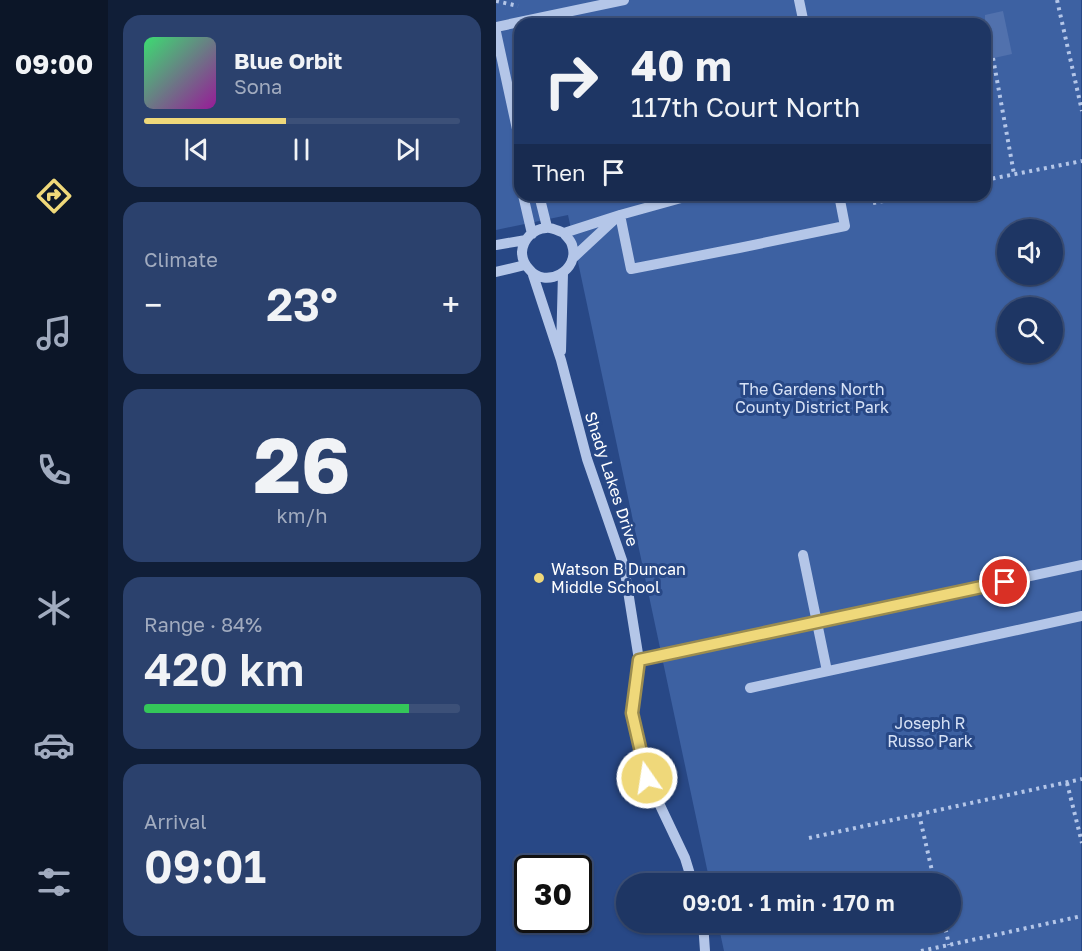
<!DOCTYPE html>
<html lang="en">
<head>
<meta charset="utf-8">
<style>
	:root { --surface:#1e3664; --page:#2b416d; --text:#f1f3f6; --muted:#a1abbf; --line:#3c5078; --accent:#efd87a }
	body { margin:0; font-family:"Golos Text",sans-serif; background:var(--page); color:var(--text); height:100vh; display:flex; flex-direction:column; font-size:22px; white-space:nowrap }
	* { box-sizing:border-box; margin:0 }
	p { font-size:20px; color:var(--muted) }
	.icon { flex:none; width:33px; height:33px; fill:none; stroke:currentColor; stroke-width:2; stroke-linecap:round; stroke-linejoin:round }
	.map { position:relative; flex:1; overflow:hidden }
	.drawer { display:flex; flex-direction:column; gap:15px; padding:15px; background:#101e37; width:388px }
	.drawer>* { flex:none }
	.guide { position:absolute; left:18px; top:18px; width:477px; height:183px; border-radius:18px; box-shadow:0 2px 4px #0004,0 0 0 2px var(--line); background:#1e3664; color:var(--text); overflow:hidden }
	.tools { position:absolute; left:501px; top:219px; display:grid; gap:12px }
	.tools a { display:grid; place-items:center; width:66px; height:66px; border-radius:50%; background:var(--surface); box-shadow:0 2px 4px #0004,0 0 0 2px var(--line); font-size:30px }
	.speed { position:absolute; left:18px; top:855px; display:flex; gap:12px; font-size:30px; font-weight:700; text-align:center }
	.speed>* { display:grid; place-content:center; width:78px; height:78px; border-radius:50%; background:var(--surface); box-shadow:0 2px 4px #0004,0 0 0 2px var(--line); line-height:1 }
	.speed .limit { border:3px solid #111; border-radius:9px; background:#fff; color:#111 }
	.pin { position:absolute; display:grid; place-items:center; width:51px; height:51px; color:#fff; margin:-26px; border:3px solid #fff; border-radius:50%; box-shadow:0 2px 6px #0007 }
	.me { position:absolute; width:66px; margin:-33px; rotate:347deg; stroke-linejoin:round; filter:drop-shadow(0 0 4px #0008) }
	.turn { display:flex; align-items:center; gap:21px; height:126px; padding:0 18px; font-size:27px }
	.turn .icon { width:78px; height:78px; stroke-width:2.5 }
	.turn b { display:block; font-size:42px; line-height:51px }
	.then { display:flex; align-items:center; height:57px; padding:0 18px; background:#0003; gap:12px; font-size:22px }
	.big { font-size:45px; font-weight:600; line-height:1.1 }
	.drawer .card { flex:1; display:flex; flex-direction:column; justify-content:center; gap:9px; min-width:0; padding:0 21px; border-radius:18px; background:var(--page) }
	.drawer .dial { align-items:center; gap:0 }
	.dial b { font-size:78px; line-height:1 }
	.song { display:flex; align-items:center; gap:18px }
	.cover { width:72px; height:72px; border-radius:9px; background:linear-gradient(135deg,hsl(140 70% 55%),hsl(300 70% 35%)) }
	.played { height:6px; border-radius:3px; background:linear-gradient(90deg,var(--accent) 45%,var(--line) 45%) }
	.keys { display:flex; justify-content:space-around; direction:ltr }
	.heat { display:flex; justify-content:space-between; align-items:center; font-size:33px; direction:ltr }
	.charge { height:9px; border-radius:4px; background:linear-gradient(90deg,#34c759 84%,var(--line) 0) }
	.trip { position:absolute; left:120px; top:873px; width:345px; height:60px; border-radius:30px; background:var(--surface); box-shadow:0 2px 4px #0004,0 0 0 2px var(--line); font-weight:600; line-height:60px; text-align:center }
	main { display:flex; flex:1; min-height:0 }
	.menu { display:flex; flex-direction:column; width:108px; justify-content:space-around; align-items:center; background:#0c1628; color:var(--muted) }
	.menu .icon { width:42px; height:42px }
	.menu .current { color:var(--accent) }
	.menu b { font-size:27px; color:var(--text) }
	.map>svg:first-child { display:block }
	.green { fill:#3d61a2; fill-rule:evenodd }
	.building { fill:#5171ad }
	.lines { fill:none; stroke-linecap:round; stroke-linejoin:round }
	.path { stroke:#b4c6e8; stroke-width:4; stroke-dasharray:3 4.5; stroke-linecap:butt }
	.minor { stroke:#b4c6e8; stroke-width:10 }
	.route-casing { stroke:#9b8c4f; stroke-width:15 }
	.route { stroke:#efd87a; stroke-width:10 }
	.poi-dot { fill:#efd87a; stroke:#284886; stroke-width:2 }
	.labels { text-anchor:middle; stroke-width:6; stroke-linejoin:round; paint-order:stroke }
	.park-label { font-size:16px; fill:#d7e2f6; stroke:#284886 }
	.street-label { font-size:16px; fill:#fff; stroke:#284886 }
	.poi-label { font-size:16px; fill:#fff; stroke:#284886; text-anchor:start }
</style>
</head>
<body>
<main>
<nav class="menu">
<b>09:00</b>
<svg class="icon current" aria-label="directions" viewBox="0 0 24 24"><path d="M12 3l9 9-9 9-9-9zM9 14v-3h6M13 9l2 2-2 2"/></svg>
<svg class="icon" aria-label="music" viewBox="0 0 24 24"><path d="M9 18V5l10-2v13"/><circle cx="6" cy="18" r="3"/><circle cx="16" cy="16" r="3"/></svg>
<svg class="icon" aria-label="phone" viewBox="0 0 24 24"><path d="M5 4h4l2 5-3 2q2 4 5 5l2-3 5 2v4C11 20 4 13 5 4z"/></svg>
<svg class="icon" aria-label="climate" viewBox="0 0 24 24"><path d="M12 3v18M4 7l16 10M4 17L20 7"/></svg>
<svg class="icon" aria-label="car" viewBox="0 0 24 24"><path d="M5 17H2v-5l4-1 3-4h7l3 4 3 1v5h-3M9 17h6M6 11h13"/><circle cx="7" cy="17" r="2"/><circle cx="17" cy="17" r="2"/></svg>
<svg class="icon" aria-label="filters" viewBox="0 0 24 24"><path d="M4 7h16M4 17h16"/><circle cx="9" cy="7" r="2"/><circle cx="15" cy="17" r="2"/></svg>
</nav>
<section class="drawer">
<div class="card">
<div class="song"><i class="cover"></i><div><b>Blue Orbit</b><p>Sona</p></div></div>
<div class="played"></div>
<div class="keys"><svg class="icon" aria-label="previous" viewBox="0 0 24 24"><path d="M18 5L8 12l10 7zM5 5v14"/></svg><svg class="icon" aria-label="pause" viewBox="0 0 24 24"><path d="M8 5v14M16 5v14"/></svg><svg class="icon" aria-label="next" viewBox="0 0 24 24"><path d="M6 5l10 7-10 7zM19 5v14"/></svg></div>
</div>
<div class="card"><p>Climate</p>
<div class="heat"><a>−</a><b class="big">23°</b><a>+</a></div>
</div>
<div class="card dial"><b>26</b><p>km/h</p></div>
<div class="card"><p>Range · 84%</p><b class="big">420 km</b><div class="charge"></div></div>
<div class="card"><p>Arrival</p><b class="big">09:01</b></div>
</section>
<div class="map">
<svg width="586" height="951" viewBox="0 0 586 951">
	<rect width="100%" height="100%" fill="#284886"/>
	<path class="green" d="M0,0H585V951H228L222,923L454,922V884L214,883L72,215L0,230ZM24,24H489V195H24ZM512,230H556V274H512ZM512,308H556V352H512Z"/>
	<path class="building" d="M507,11L516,54L489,60V15Z"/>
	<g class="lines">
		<path class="path" d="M561,0L586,111
			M0,1L22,6
			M497,58L518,174
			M489,180L586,161
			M377,203L418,195
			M571,783L586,843
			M423,814L439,884
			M313,838L586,779
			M448,922L453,945
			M425,951L586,916"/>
		<path class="minor" d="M303,0L308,24
			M0,27L128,0
			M0,32L24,143
			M24,171L23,179L24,184
			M27,195L36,234
			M43,195L51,227
			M124,215L135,269L243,248L349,226L343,195
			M68,233C70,237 75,240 76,245C85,270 49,290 33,269C28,264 26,259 26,252C27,239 37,229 50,228C56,227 62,231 68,233L124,215L196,195
			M0,245L30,240
			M77,258L121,217
			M0,272L29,265
			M37,275L65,360L91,459L128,566L143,660L136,713L151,778L189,858L197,884
			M65,351L67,273
			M307,555L331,671
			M143,660L586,565
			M254,688L586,616
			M207,922L209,951"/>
	</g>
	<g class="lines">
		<defs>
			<path id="route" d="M151,778L136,713L143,660L509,582"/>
		</defs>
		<use href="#route" class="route-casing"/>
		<use href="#route" class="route"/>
	</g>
	<circle class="poi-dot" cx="43" cy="578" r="6"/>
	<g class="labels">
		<g class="park-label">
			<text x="316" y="395">The Gardens North<tspan x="316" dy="18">County District Park</tspan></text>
			<text x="434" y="729">Joseph R<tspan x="434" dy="18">Russo Park</tspan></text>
		</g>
		<g class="street-label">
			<text transform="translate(116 479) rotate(72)" y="6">Shady Lakes Drive</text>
		</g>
		<g class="poi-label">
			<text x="55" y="575">Watson B Duncan<tspan x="55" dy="18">Middle School</tspan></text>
		</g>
	</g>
</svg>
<div class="tools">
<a><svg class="icon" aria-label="sound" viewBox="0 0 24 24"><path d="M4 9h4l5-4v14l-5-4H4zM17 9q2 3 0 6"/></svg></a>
<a><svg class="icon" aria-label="search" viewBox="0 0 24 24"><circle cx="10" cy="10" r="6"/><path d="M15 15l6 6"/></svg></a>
</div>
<div class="speed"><div class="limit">30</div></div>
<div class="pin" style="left:509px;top:582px;background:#d93025"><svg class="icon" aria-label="arrive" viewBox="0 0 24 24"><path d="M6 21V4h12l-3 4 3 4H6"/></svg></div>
<svg class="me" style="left:151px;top:778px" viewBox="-20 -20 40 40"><circle r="17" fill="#efd87a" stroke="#fff" stroke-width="3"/><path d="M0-11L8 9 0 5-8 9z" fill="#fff"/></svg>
<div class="trip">09:01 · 1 min · 170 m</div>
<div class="guide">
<div class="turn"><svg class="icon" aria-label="right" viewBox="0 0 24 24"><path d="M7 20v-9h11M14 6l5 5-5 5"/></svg><div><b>40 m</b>117th Court North</div></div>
<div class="then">Then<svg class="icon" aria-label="arrive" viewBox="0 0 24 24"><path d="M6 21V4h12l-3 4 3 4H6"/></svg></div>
</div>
</div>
</main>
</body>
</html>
